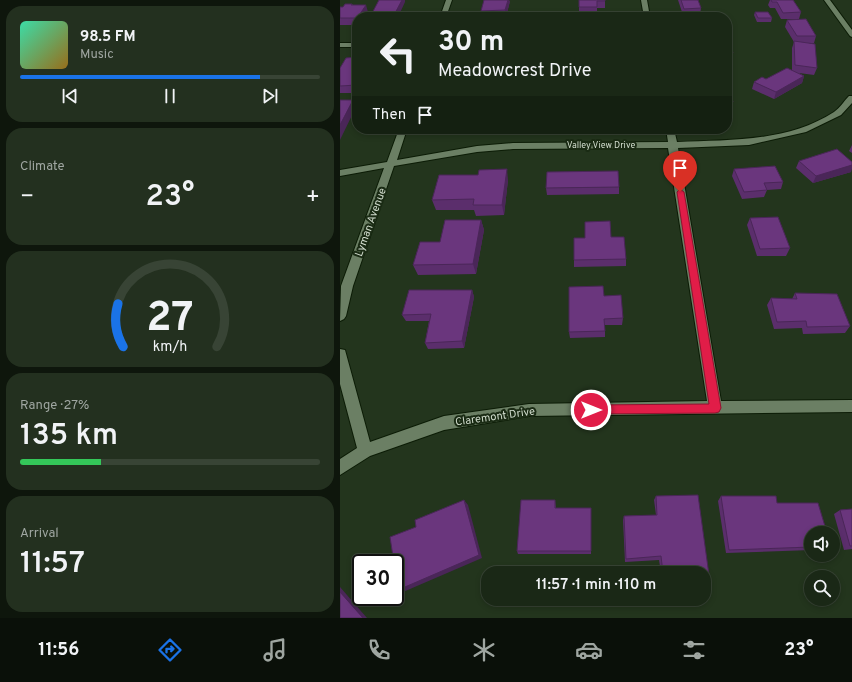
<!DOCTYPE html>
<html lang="en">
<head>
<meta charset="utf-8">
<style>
	:root { --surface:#1a2816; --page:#23301f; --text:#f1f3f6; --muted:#9fa6a1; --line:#384435; --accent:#1a73e8 }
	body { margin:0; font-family:Overpass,sans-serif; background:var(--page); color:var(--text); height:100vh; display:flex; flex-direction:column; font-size:15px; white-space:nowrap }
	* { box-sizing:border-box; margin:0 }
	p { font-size:13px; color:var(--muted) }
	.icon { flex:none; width:22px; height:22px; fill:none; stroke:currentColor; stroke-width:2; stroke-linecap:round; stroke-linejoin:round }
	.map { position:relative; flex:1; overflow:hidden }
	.drawer { display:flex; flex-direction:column; gap:6px; padding:6px; background:#0e160c; width:340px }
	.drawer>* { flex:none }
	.guide { position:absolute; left:12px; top:12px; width:380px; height:122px; border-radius:16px; box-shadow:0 2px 6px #0003,0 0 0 1px var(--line); background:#1a2816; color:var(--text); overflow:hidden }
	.tools { position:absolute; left:464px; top:526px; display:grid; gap:8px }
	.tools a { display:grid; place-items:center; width:36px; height:36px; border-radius:50%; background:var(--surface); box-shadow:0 2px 6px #0003,0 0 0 1px var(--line); font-size:20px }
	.speed { position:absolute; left:12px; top:554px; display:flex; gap:8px; font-size:20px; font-weight:700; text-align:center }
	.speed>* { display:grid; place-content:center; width:52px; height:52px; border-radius:50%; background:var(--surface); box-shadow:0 2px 6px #0003,0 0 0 1px var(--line); line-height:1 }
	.speed .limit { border:2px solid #111; border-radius:6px; background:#fff; color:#111 }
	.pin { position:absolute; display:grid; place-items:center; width:34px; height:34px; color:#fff; margin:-41px -17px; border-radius:50% 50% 50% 0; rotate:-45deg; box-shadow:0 0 4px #0007 }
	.pin .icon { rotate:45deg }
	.me { position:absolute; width:44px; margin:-22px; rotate:90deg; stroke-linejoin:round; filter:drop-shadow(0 0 3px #0008) }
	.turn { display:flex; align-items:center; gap:14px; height:84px; padding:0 20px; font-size:18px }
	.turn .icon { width:52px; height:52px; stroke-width:2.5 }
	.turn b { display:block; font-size:28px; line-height:34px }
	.then { display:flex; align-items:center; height:38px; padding:0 20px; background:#0003; gap:8px; font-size:15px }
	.big { font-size:30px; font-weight:600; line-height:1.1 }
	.drawer .card { flex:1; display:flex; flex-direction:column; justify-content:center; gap:6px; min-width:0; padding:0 14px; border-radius:16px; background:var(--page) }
	.drawer .dial { align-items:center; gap:0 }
	.dial svg { height:104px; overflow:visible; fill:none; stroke:var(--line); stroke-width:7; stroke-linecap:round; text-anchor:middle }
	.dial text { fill:var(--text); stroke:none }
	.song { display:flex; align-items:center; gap:12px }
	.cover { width:48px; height:48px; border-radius:6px; background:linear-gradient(135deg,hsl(160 70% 55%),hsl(40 70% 35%)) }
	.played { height:4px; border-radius:2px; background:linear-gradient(90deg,var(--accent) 80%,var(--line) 80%) }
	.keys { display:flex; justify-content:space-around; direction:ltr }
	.heat { display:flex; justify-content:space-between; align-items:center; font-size:22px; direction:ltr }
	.charge { height:6px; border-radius:3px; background:linear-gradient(90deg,#34c759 27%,var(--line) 0) }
	.trip { position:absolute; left:141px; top:566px; width:230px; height:40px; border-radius:16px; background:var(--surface); box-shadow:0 2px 6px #0003,0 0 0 1px var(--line); font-weight:600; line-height:40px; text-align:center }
	.dock { display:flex; height:64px; justify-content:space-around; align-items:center; background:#0a1009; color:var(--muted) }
	.dock .icon { width:28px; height:28px }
	.dock .active { color:var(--accent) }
	.dock b { font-size:18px; color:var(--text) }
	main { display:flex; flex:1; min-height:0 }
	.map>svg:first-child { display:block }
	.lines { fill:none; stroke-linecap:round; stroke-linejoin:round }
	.street-casing { stroke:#0c1c06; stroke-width:2 }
	.street { fill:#6b7f64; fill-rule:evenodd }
	.wall { fill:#5b2e6c }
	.shaded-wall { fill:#4a2658 }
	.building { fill:#6a367d; stroke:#4a2658 }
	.route { fill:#e11d48; stroke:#92132f }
	.labels { text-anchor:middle; stroke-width:4; stroke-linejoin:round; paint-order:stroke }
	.far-street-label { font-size:9px; fill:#d1dccd; stroke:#1a2b14 }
	.street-label { font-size:11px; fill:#d1dccd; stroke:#1a2b14 }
</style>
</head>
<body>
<main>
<section class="drawer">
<div class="card">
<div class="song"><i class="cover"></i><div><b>98.5 FM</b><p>Music</p></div></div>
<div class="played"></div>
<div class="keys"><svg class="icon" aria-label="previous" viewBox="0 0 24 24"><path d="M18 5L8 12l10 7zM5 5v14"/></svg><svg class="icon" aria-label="pause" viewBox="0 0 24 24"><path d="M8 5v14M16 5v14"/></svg><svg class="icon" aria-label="next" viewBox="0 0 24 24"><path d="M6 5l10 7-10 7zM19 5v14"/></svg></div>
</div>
<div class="card"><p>Climate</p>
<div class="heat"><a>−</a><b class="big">23°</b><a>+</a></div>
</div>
<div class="card dial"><svg viewBox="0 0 100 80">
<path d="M14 69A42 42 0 1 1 86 69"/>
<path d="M14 69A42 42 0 0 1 10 36" stroke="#1a73e8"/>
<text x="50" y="56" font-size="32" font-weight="700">27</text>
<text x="50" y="72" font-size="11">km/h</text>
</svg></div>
<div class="card"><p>Range · 27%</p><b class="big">135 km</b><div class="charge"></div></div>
<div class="card"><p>Arrival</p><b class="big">11:57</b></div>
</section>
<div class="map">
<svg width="512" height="618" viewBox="0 0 512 618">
	<rect width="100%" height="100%" fill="#23351d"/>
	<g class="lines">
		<defs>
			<path id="street" d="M106,0H112L106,17H100Z
				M301,0H307L310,17H304Z
				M484,0H490L512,30V37L510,36Z
				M0,43H17V47H0Z
				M509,96H512V103L501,115L466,132L409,145L338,148L381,401L512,400V412L189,416L104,430L30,456L0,475V459L17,448L0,384V349L5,350L30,442L104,416L189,404L367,401L328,148L173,149L137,152L54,166L13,286L6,316L4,319L0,321L1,286L44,168L0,176V170L47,162L59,129H67L57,160L137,146L173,143L328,142L326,129H334L337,142C389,140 448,142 494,112C500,108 504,101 509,96Z"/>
		</defs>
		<use href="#street" class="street-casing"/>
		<use href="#street" class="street"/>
	</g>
	<path class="wall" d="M239,0H265V8H257V14H239Z
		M338,0H358L361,8L360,15L364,17H345V15H343Z
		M430,0H453L461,12L459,19H441L435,8H430L428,5Z
		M170,1L166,17H139L142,13L141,11Z
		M12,4L13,5L28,12L25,17H17V25H0V7H3Z
		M415,12L432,18L431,22H417L414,15Z
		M447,20L476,36L474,43H469L477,68L474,75L459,73L464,76L462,83L434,99L412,89L414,82L426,79L452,70V48L454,42L445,27Z
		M387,39L393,53L391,60H387Z
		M17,57V93H0V68Z
		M387,83L393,102L391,109H387Z
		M512,145V153L509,151Z
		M459,161L511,172L473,183L456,168Z
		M394,169L443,182L441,189L427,190L424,197L402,199L392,176Z
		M168,180L164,215L136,216L134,210H96L92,200Z
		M279,187V194L207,195L206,188Z
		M410,218L450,248L446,256H417L407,225Z
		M141,220L144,230L136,274L78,275L73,265L100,242Z
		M271,237L286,259V266L234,267V260Z
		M132,290L134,297L124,348L88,349L85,343L89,321H66L62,315Z
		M455,293L510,326L505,333L463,334L462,328L434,329L427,305L431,298L452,299Z
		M264,296L283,318L282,325H265V337L230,338L229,332Z
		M316,496L369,575L366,578H364V573H321L319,560L285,562L283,520L284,516L316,515L314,500Z
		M381,496L437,503L471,533V550L386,553L378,501Z
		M215,500L216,508H251V554H178L177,551Z
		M512,509V549L504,550L494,514L500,510Z"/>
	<path class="shaded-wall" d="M62,0H65V2L58,17H53Z
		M168,0H169L170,1L166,17L165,10Z
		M26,5L28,12L25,17H18Z
		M464,76L462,83L434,99L436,92Z
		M13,100L16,107L0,140V125Z
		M512,165V169L511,172L473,183L476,176Z
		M167,169L168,180L164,215L162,205Z
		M141,220L144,230L136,274L133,264Z
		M132,290L134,297L124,348L122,341Z
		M124,500L128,505L142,558L63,592L58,590Z
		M0,587L27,618H23L0,592Z"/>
	<path class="building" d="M39,0H62L53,17H30Z
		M144,0H168L165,10L141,11Z
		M239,0H265V1H257V7H239Z
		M341,0H358L361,8L344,9Z
		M431,0H453L461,12L443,13L437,2H432Z
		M5,4H12L11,5H26L18,17H17V18H0V7H3Z
		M415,12H428L432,18H418Z
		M140,13H166L165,17H139Z
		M243,15H263V17H243Z
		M345,15H364V17H345Z
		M466,19L476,36H457L447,20Z
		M387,39L393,53H387Z
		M454,41L475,44L477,68L455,65Z
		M17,57V85L0,86V68L6,58Z
		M447,68L464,76L436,92L414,82L422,77L426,79Z
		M387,83L393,102H387Z
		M0,100H13L0,125Z
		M497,149L512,162V165L476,176L459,161Z
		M435,166L443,182L424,183L427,190L404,192L394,169Z
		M167,169L162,205H133L134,199L92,200L99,175H138L139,170Z
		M278,171L279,187L206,188L207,172Z
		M438,217L450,248L420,249L410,218Z
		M105,220H141L133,264L73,265L80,242H100Z
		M270,221L271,237H284L286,259L234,260V238H245V222Z
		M263,286L264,296L281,295L283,318L264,319L265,331L229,332V287Z
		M69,290H132L122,341L85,343L91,314L62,315Z
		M455,293L497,294L510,326L467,327L466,321L437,322L431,298L457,299Z
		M358,495L369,575H364V573H323L321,556L286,559L284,516L317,515L316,496Z
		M381,496H436L437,503H478L487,533H471V547L389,550Z
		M124,500L139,555L58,590L55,571V563H54L50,537L76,527L75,520Z
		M181,500H215V508H251V551H177Z
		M512,509V546H510L500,510Z
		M0,592L23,618H0Z"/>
	<path class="route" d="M340,189L344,192L381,408L379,412L375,413L251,414L247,413L246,410L247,406L251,405L369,404L337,192Z"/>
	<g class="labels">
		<g class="far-street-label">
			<text x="261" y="148">Valley View Drive</text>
		</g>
		<g class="street-label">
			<text transform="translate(30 222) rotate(-70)" y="4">Lyman Avenue</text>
			<text transform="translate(155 416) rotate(-8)" y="4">Claremont Drive</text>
		</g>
	</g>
</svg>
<div class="tools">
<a><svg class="icon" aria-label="sound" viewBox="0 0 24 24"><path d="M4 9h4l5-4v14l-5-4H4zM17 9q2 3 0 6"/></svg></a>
<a><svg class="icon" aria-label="search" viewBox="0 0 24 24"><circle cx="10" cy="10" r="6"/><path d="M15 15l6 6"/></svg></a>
</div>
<div class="speed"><div class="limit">30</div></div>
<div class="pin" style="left:340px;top:192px;background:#d93025"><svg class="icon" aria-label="arrive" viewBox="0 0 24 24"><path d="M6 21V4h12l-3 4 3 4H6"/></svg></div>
<svg class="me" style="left:251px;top:410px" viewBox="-20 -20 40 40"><circle r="17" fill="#e11d48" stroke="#fff" stroke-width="3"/><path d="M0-11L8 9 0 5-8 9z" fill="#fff"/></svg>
<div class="trip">11:57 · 1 min · 110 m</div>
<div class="guide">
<div class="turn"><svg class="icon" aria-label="left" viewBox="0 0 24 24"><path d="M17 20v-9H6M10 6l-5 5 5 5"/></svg><div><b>30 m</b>Meadowcrest Drive</div></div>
<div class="then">Then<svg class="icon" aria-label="arrive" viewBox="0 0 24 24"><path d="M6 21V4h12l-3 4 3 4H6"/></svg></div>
</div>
</div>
</main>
<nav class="dock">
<b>11:56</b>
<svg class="icon active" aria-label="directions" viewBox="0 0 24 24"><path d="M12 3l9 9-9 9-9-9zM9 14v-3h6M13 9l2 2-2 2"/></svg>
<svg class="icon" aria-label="music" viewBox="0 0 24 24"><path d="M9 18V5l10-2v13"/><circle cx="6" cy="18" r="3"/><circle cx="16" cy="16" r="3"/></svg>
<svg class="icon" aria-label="phone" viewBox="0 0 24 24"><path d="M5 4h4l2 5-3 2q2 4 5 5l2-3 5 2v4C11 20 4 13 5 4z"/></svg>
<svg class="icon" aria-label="climate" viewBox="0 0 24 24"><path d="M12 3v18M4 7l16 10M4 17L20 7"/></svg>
<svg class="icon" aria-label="car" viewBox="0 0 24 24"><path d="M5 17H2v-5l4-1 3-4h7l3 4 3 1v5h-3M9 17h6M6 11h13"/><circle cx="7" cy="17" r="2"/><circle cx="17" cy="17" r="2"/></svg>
<svg class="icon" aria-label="filters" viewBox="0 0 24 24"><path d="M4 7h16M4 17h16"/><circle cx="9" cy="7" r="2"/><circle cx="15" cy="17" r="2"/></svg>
<b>23°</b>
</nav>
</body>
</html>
